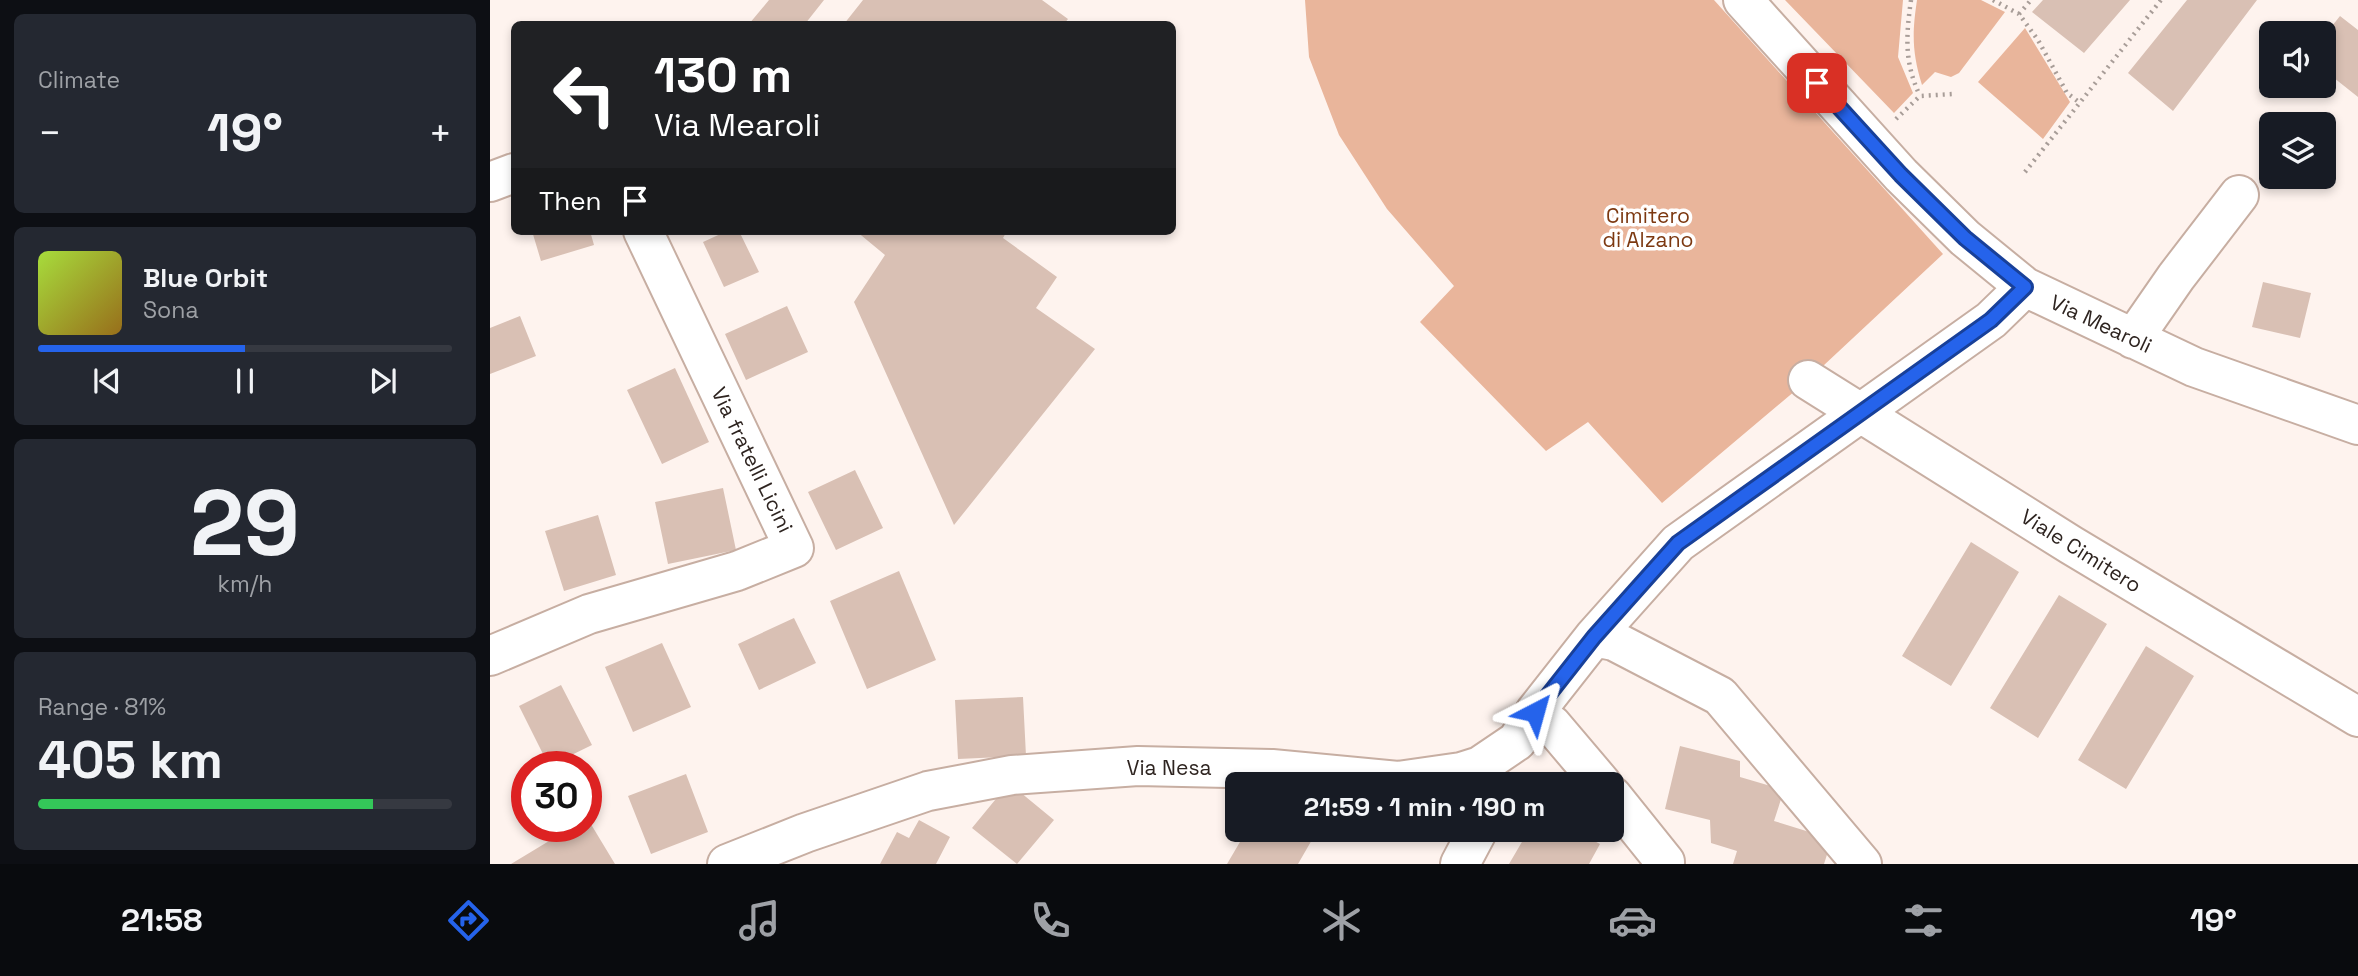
<!DOCTYPE html>
<html lang="en">
<head>
<meta charset="utf-8">
<style>
	:root { --surface:#171b24; --page:#242831; --text:#f1f3f6; --muted:#9ea1a6; --line:#363941; --accent:#2563eb }
	body { margin:0; font-family:"Space Grotesk",sans-serif; background:var(--page); color:var(--text); height:100vh; display:flex; flex-direction:column; font-size:26px; white-space:nowrap }
	* { box-sizing:border-box; margin:0 }
	p { font-size:23px; color:var(--muted) }
	.icon { flex:none; width:38px; height:38px; fill:none; stroke:currentColor; stroke-width:2; stroke-linecap:round; stroke-linejoin:round }
	.map { position:relative; flex:1; overflow:hidden }
	.sheet { display:flex; flex-direction:column; gap:14px; padding:14px; background:#0d0f14; width:490px }
	.sheet>* { flex:none }
	.guide { position:absolute; left:21px; top:21px; width:665px; height:214px; border-radius:10px; box-shadow:0 4px 10px #0003; background:#202124; color:#fff; overflow:hidden }
	.controls { position:absolute; left:1769px; top:21px; display:grid; gap:14px }
	.controls a { display:grid; place-items:center; width:77px; height:77px; border-radius:10px; background:var(--surface); box-shadow:0 4px 10px #0003; font-size:35px }
	.speed { position:absolute; left:21px; top:751px; display:flex; gap:14px; font-size:35px; font-weight:700; text-align:center }
	.speed>* { display:grid; place-content:center; width:91px; height:91px; border-radius:50%; background:var(--surface); box-shadow:0 4px 10px #0003; line-height:1 }
	.speed .limit { border:10px solid #d22; background:#fff; color:#111 }
	.pin { position:absolute; display:grid; place-items:center; width:60px; height:60px; color:#fff; margin:-30px; border-radius:14px; box-shadow:0 4px 10px #0006 }
	.me { position:absolute; width:77px; margin:-38px; rotate:39deg; stroke-linejoin:round; filter:drop-shadow(0 0 5px #0008) }
	.turn { display:flex; align-items:center; gap:24px; height:147px; padding:0 28px; font-size:32px }
	.turn .icon { width:91px; height:91px; stroke-width:2.5 }
	.turn b { display:block; font-size:49px; line-height:60px }
	.then { display:flex; align-items:center; height:66px; padding:0 28px; background:#0003; gap:14px; font-size:26px }
	.big { font-size:52px; font-weight:700; line-height:1.1 }
	.sheet .widget { flex:1; display:flex; flex-direction:column; justify-content:center; gap:10px; min-width:0; padding:0 24px; border-radius:10px; background:var(--page) }
	.sheet .dial { align-items:center; gap:0 }
	.dial b { font-size:91px; line-height:1 }
	.song { display:flex; align-items:center; gap:21px }
	.cover { width:84px; height:84px; border-radius:10px; background:linear-gradient(135deg,hsl(80 70% 55%),hsl(40 70% 35%)) }
	.played { height:7px; border-radius:4px; background:linear-gradient(90deg,var(--accent) 50%,var(--line) 50%) }
	.keys { display:flex; justify-content:space-around; direction:ltr }
	.heat { display:flex; justify-content:space-between; align-items:center; font-size:38px; direction:ltr }
	.charge { height:10px; border-radius:5px; background:linear-gradient(90deg,#34c759 81%,var(--line) 0) }
	.trip { position:absolute; left:735px; top:772px; width:399px; height:70px; border-radius:10px; background:var(--surface); box-shadow:0 4px 10px #0003; font-weight:700; line-height:70px; text-align:center }
	.tabs { display:flex; height:112px; justify-content:space-around; align-items:center; background:#090b0e; color:var(--muted) }
	.tabs .icon { width:49px; height:49px }
	.tabs .selected { color:var(--accent) }
	.tabs b { font-size:32px; color:var(--text) }
	main { display:flex; flex:1; min-height:0 }
	.map>svg:first-child { display:block }
	.green { fill:#e9b59b }
	.building { fill:#d9c0b4 }
	.lines { fill:none; stroke-linecap:round; stroke-linejoin:round }
	.minor-casing { stroke:#c7aea2; stroke-width:42 }
	.path { stroke:#a89d98; stroke-width:4.5; stroke-dasharray:2 5; stroke-linecap:butt }
	.minor { stroke:#fff; stroke-width:38 }
	.route-casing { stroke:#184099; stroke-width:18 }
	.route { stroke:#2563eb; stroke-width:12 }
	.labels { text-anchor:middle; stroke-width:7; stroke-linejoin:round; paint-order:stroke }
	.park-label { font-size:21px; fill:#7c3810; stroke:#fff }
	.street-label { font-size:21px; fill:#2e2420; stroke:#fff }
</style>
</head>
<body>
<main>
<section class="sheet">
<div class="widget"><p>Climate</p>
<div class="heat"><a>−</a><b class="big">19°</b><a>+</a></div>
</div>
<div class="widget">
<div class="song"><i class="cover"></i><div><b>Blue Orbit</b><p>Sona</p></div></div>
<div class="played"></div>
<div class="keys"><svg class="icon" aria-label="previous" viewBox="0 0 24 24"><path d="M18 5L8 12l10 7zM5 5v14"/></svg><svg class="icon" aria-label="pause" viewBox="0 0 24 24"><path d="M8 5v14M16 5v14"/></svg><svg class="icon" aria-label="next" viewBox="0 0 24 24"><path d="M6 5l10 7-10 7zM19 5v14"/></svg></div>
</div>
<div class="widget dial"><b>29</b><p>km/h</p></div>
<div class="widget"><p>Range · 81%</p><b class="big">405 km</b><div class="charge"></div></div>
</section>
<div class="map">
<svg width="1868" height="864" viewBox="0 0 1868 864">
	<rect width="100%" height="100%" fill="#fef3ee"/>
	<path class="green" d="M815,0H1224L1453,254L1318,380L1172,503L1098,422L1056,451L930,322L964,286L897,209L849,135L819,57Z
		M1295,0H1413L1408,57L1423,93L1404,113Z
		M1427,0H1491L1515,12L1469,73L1461,77L1445,72L1432,85C1422,52 1422,34 1427,0Z
		M1535,28L1580,102L1553,139L1488,82Z"/>
	<path class="building" d="M279,0H334L315,24H259Z
		M373,0H552L578,19L574,24H354Z
		M1553,0H1640L1594,53L1542,12Z
		M1697,0H1767L1683,111L1638,73Z
		M1850,16L1868,30V97L1834,70V36Z
		M42,231H100L104,245L51,261Z
		M237,231H249L269,272L234,287L213,242Z
		M366,231H517L513,238L567,277L546,308L605,349L464,525L364,302L395,255Z
		M1773,282L1821,293L1810,338L1762,327Z
		M297,306L318,352L256,380L235,334Z
		M30,316L46,356L0,374V328Z
		M185,368L219,442L172,464L137,390Z
		M365,470L393,528L346,550L318,492Z
		M233,488L246,550L178,564L165,502Z
		M108,515L126,575L74,591L55,531Z
		M1481,542L1529,572L1461,686L1412,656Z
		M409,571L446,660L377,689L340,601Z
		M1569,595L1617,624L1548,738L1500,708Z
		M304,618L326,663L269,690L248,644Z
		M172,643L201,707L143,732L115,667Z
		M1656,646L1704,676L1636,789L1588,760Z
		M71,685L102,745L59,766L29,706Z
		M533,697L536,756L468,759L465,700Z
		M1190,746L1250,761V777L1294,790L1284,821L1342,839L1334,864H1243L1247,851L1221,843L1220,820L1175,809Z
		M196,774L218,832L161,854L138,796Z
		M519,783L564,820L527,864L482,828Z
		M96,816L125,864H21L64,838L57,826H96Z
		M429,820L460,837L446,864H390L407,832L419,838Z
		M757,830H808L823,838L808,864H737Z
		M1039,830H1084L1110,844L1099,864H1019Z"/>
	<g class="lines">
		<defs>
			<path id="minor" d="M1253,0L1411,175L1475,238L1535,287L1704,367L1868,425
				M0,182L24,173
				M1643,339L1686,277L1749,195
				M1318,380L1581,545L1868,717
				M1104,637L1124,641L1230,696L1372,864
				M0,656L99,614L247,571L304,548L153,231
				M1045,712L1062,725L1112,784
				M1122,796L1175,862L1173,864
				M237,864L315,833L438,791L522,775L648,766L782,769L908,781L971,772L990,766L1027,741L1045,712L1104,637L1188,543L1501,320L1535,287
				M970,864L988,830"/>
		</defs>
		<use href="#minor" class="minor-casing"/>
		<path class="path" d="M1421,0C1416,36 1414,62 1430,96
			M1503,0L1529,14L1548,40L1577,93L1590,103
			M1529,14L1541,0
			M1406,119L1430,96L1463,94
			M1535,172L1671,0"/>
		<use href="#minor" class="minor"/>
	</g>
	<g class="lines">
		<defs>
			<path id="route" d="M1045,712L1104,637L1188,543L1501,320L1535,287L1475,238L1411,175L1327,83"/>
		</defs>
		<use href="#route" class="route-casing"/>
		<use href="#route" class="route"/>
	</g>
	<g class="labels">
		<g class="park-label">
			<text x="1158" y="223">Cimitero<tspan x="1158" dy="24">di Alzano</tspan></text>
		</g>
		<g class="street-label">
			<text transform="translate(1611 324) rotate(25)" y="7">Via Mearoli</text>
			<text transform="translate(262 460) rotate(64)" y="7">Via fratelli Licini</text>
			<text transform="translate(1591 551) rotate(32)" y="7">Viale Cimitero</text>
			<text x="679" y="775">Via Nesa</text>
		</g>
	</g>
</svg>
<div class="controls">
<a><svg class="icon" aria-label="sound" viewBox="0 0 24 24"><path d="M4 9h4l5-4v14l-5-4H4zM17 9q2 3 0 6"/></svg></a>
<a><svg class="icon" aria-label="layers" viewBox="0 0 24 24"><path d="M12 4l9 5-9 5-9-5zM3 14l9 5 9-5"/></svg></a>
</div>
<div class="speed"><div class="limit">30</div></div>
<div class="pin" style="left:1327px;top:83px;background:#d93025"><svg class="icon" aria-label="arrive" viewBox="0 0 24 24"><path d="M6 21V4h12l-3 4 3 4H6"/></svg></div>
<svg class="me" style="left:1045px;top:712px" viewBox="-20 -20 40 40"><path d="M0-17L14 15 0 8-14 15z" fill="#2563eb" stroke="#fff" stroke-width="4"/></svg>
<div class="trip">21:59 · 1 min · 190 m</div>
<div class="guide">
<div class="turn"><svg class="icon" aria-label="left" viewBox="0 0 24 24"><path d="M17 20v-9H6M10 6l-5 5 5 5"/></svg><div><b>130 m</b>Via Mearoli</div></div>
<div class="then">Then<svg class="icon" aria-label="arrive" viewBox="0 0 24 24"><path d="M6 21V4h12l-3 4 3 4H6"/></svg></div>
</div>
</div>
</main>
<nav class="tabs">
<b>21:58</b>
<svg class="icon selected" aria-label="directions" viewBox="0 0 24 24"><path d="M12 3l9 9-9 9-9-9zM9 14v-3h6M13 9l2 2-2 2"/></svg>
<svg class="icon" aria-label="music" viewBox="0 0 24 24"><path d="M9 18V5l10-2v13"/><circle cx="6" cy="18" r="3"/><circle cx="16" cy="16" r="3"/></svg>
<svg class="icon" aria-label="phone" viewBox="0 0 24 24"><path d="M5 4h4l2 5-3 2q2 4 5 5l2-3 5 2v4C11 20 4 13 5 4z"/></svg>
<svg class="icon" aria-label="climate" viewBox="0 0 24 24"><path d="M12 3v18M4 7l16 10M4 17L20 7"/></svg>
<svg class="icon" aria-label="car" viewBox="0 0 24 24"><path d="M5 17H2v-5l4-1 3-4h7l3 4 3 1v5h-3M9 17h6M6 11h13"/><circle cx="7" cy="17" r="2"/><circle cx="17" cy="17" r="2"/></svg>
<svg class="icon" aria-label="filters" viewBox="0 0 24 24"><path d="M4 7h16M4 17h16"/><circle cx="9" cy="7" r="2"/><circle cx="15" cy="17" r="2"/></svg>
<b>19°</b>
</nav>
</body>
</html>
